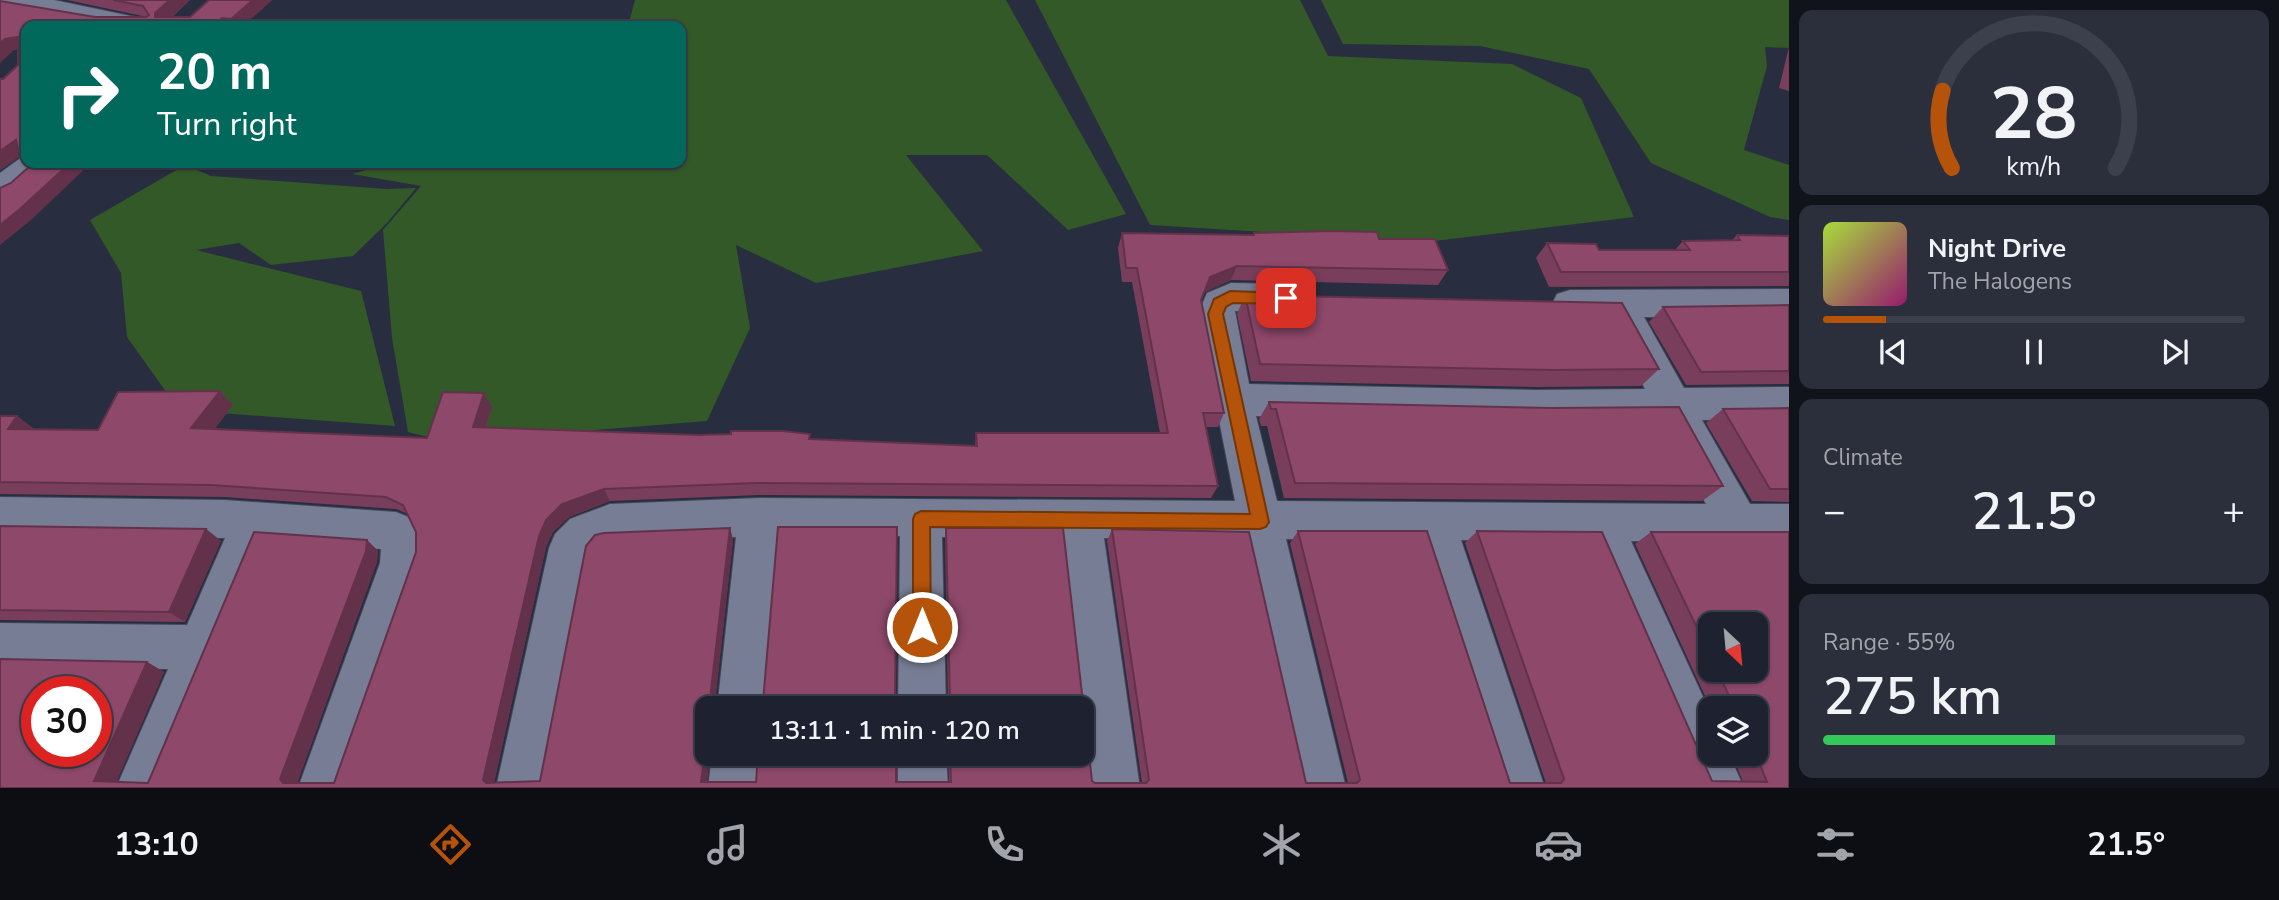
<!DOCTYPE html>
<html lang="en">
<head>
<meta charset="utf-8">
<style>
	:root { --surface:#1e2230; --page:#2b2f3c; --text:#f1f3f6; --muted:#a1a4ab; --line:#3c3f4c; --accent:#b45309 }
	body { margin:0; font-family:"Nunito Sans",sans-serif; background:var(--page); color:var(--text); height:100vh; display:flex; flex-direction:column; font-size:26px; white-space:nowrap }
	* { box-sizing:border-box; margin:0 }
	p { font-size:23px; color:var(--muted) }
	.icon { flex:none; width:38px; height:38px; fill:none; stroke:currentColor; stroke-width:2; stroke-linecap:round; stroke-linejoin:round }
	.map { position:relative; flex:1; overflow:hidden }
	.drawer { display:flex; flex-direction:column; gap:10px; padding:10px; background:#10131a; width:490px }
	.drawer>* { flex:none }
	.top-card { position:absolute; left:21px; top:21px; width:665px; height:147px; border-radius:14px; box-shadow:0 2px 5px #0004,0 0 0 2px var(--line); background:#00695c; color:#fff; overflow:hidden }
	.needle { width:46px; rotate:154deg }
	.controls { position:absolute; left:1698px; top:612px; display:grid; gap:14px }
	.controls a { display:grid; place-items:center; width:70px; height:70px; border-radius:14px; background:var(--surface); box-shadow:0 2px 5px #0004,0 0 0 2px var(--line); font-size:35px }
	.speed { position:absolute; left:21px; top:676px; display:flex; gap:14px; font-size:35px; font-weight:700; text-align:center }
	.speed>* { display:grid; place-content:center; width:91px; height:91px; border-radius:50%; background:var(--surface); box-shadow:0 2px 5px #0004,0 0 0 2px var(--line); line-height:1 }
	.speed .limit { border:10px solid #d22; background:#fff; color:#111 }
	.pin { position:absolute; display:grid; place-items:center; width:60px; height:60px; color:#fff; margin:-30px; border-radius:14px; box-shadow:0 4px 10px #0006 }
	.me { position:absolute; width:77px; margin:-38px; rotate:0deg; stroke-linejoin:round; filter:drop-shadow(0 0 5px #0008) }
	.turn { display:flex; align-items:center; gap:24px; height:147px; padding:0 21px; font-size:32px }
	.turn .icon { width:91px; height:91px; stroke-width:2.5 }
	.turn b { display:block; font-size:49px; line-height:60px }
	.big { font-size:52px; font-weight:600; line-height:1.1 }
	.drawer .tile { flex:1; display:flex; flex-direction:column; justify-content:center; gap:10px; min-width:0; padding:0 24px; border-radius:14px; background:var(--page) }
	.drawer .dial { align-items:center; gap:0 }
	.dial svg { height:182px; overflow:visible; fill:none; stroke:var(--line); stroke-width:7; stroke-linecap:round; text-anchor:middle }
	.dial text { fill:var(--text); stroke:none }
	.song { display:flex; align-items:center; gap:21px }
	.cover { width:84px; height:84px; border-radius:10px; background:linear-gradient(135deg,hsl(80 70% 55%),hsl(320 70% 35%)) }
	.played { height:7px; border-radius:4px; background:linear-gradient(90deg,var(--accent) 15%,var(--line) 15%) }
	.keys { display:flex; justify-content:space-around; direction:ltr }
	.heat { display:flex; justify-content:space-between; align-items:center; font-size:38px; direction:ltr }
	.charge { height:10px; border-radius:5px; background:linear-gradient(90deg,#34c759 55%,var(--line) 0) }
	.trip { position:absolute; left:695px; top:696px; width:399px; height:70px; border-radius:14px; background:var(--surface); box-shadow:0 2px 5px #0004,0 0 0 2px var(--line); font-weight:600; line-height:70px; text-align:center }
	.tab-bar { display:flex; height:112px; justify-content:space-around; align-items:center; background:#0c0e13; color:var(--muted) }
	.tab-bar .icon { width:49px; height:49px }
	.tab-bar .on { color:var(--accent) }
	.tab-bar b { font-size:32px; color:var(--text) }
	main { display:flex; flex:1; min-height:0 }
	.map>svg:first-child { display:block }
	.green { fill:#325927 }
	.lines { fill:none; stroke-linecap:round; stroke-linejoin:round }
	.minor-casing { stroke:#444859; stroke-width:2 }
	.minor { fill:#777d94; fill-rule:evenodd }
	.wall { fill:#793e5b; fill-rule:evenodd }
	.shaded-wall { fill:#63324a }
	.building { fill:#8d486a; stroke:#63324a; stroke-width:2; fill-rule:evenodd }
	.route { fill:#b45309; stroke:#753606; stroke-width:2 }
</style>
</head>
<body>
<main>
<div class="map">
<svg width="1789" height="788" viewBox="0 0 1789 788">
	<rect width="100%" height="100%" fill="#282d40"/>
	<path class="green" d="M635,0H1006L1126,214L1068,230L987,155H906L983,251L816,283L736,245L750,328L707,421L496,438L436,439L408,432L392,338L383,230L421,186L352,174L390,163H681V26H628Z
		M1035,0H1300L1328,56L1512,64L1581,98L1634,217L1426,242L1150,225Z
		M1321,0H1789V48L1765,47L1767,66L1744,150L1789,165V220L1770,217L1651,163L1589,69L1480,46L1343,44Z
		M185,165L211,176L387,189L416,188L387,223L353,256L271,265L239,243L196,250L361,291L395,426L179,410L127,337L121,273L90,220Z"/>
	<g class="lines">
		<defs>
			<path id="minor" d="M0,0H54L150,20L154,26H103L0,8Z
				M26,154V163H48C38,179 18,197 0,203V173Z
				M1231,283L1296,284L1309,288L1314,298L1309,308L1296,312L1235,311L1249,384L1537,390L1645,389L1612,325L1616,318H1570L1557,314L1552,304L1557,294L1570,290L1789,289V317H1644L1684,388L1789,387V419L1702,420L1750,504H1789V542L1631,541L1710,712V754H1729L1744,788H1694L1589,541L1461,540L1545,788H1495L1418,540L1286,539L1346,788H1296L1243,539L1104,538L1140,788H1090L1062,537H942L946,709H898L900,536H778L764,709H717L736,537L610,542L600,545L590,557L546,788H496L549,548L555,534L570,519L610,504L759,498L1235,501L1198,314L1207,293ZM1256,416L1537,422L1662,421L1706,504L1277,501Z
				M0,497L225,500L396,512L411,518L424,545V563L348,788H298L380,563L381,549L266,541L166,788H116L168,669L0,667V623L187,625L225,538L0,535Z
				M712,754H760L758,788H708Z
				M898,754H946L948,788H898Z"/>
		</defs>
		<use href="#minor" class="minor-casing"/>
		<use href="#minor" class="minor"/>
	</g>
	<path class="wall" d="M67,0H190L172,17H190L272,0L243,26H26V158L23,154L0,170V79H3L18,65V49L14,50L0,1L95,17H147Z
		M1789,47V91L1779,88Z
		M1333,231L1377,232L1379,239H1435L1448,270L1438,285L1231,280L1205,292L1201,301L1224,413L1218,427H1206L1218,486L1211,498L759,495L610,501L569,517L553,532L546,547L494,783L540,781L586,546L595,535L604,533L730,528L733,540L715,702H763L778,527H897L895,700L898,702H947L948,701L945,540L946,528H1063L1092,781L1095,783H1142L1107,541L1112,529L1249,532L1306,783H1348L1290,543L1298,531H1427L1510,783H1546L1465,543L1477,531L1602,532L1712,781L1743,782L1732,754H1755V709H1711L1635,544L1651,532H1789V788H0V659L147,662L164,672L116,782L148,783L254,532L367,540L378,551L377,562L297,783H334L416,552V532L408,514L396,509L225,497L0,494V416H17L34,429L98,430L118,392L220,391L233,405L214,429L427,438L443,392L484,393L492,407L486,428L699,435L731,434V431H783L810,434V439L975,446L976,433H1160L1132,282H1122L1118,248L1122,233L1253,235L1254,233ZM1710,625H1755V670H1710ZM37,691H96V751H37ZM707,709H1082V754H948L949,782H896V754H758L756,782H707L710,754H707Z
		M1737,235L1789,236V286L1549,287L1536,258L1547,243L1599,250H1675L1683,241L1732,240Z
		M1245,295L1659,369L1641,386L1537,387L1251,381L1237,314Z
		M1789,305V384L1686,385L1649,322L1663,307Z
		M1269,402L1723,486L1702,501L1284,498L1267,426H1261L1259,419Z
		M1789,408V502L1752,501L1706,423L1723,409Z
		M0,526L206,529L221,541L185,622L0,620Z"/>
	<path class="shaded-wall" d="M170,0H190L163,24L155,17V13Z
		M253,0H272L243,26H235L231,19Z
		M222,18L228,26H214Z
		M18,37L26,48L14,50L0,63V43L5,39Z
		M16,140L18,149L23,154L0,170V151Z
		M70,163H91L31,220L0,245V225Z
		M1237,266L1231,280L1205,292L1210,277Z
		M220,391L233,405L205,442L191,428Z
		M484,393L492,407L482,440L473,427Z
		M17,416L34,429H8Z
		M604,489L610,501L569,517L553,532L546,547L493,787L486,783L483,780L539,536L546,520L562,504Z
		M730,528L733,540L714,709L710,699Z
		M206,529L221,541L185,622L169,612Z
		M367,540L378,551L377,562L296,787L283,783L280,779Z
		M147,662L164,672L114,788L94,781Z
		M706,744L707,746V754H710L706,788L701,782Z"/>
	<path class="building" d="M113,0H170L155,13V17H190L209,0H253L231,19L222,18L214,26H26V149H18L16,140L0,151V79H3L18,65V37L5,39L0,43V1L95,17H146L149,15L143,6Z
		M32,163H70L20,209L0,225V188L11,183L30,166Z
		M1333,231L1377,232L1379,239H1435L1448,270L1237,266L1210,277L1201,300L1224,413H1203L1218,486L756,483L604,489L562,504L546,520L539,536L483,780L486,783L540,781L586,546L595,535L604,533L730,528L710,699L713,702H763L778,527H897L895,700L898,702H947L950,700L946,528H1063L1092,781L1095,783H1146L1149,780L1112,529L1249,532L1306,783H1357L1360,780L1298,531H1427L1510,783H1561L1564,779L1477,531L1602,532L1712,781L1767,782L1755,752V709H1732V702L1717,670H1755V625H1710V655L1651,532H1789V788H0V659L147,662L94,781L148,783L254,532L367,540L366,551L280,779L283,783H334L416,552V532L403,505L386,497L211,485L0,482V416H17L8,429L98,430L118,392L220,391L191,428L427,438L443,392L484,393L473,427L699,435L731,434V431H783L810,434L809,439L977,446L976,433H1168L1137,268H1126L1122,233L1254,235V233ZM37,691H96V751H37ZM707,709H1082V754H950L951,782H896V754H758L756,782H701L706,744H707Z
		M1737,235L1789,236V272H1561L1547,243L1596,244L1599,250H1690L1683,241L1740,240Z
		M1245,295L1622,303L1659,369L1553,370L1260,364Z
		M1789,305V371L1701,372L1663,307Z
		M1269,402L1553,408L1679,407L1723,486L1295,483L1276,409H1271Z
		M1789,408V489H1770L1723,409Z
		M0,526L206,529L169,612L0,610Z"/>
	<path class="route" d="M1230,291L1286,293L1293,298L1286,304L1233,303L1226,307L1223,314L1269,522L1266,527L1260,529L930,527L931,627L928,634L922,636L915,634L913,627V519L915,514L921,511L1250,514L1208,314L1214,299Z"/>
</svg>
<div class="controls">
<a><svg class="needle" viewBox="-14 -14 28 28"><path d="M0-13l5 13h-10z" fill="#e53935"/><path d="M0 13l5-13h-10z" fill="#a1a4ab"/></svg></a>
<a><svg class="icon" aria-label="layers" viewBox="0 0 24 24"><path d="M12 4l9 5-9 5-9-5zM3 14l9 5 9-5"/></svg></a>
</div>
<div class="speed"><div class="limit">30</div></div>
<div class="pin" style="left:1286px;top:298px;background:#d93025"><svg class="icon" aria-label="arrive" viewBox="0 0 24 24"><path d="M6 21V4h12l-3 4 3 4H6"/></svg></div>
<svg class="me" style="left:922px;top:627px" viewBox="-20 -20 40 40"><circle r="17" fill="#b45309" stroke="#fff" stroke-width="3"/><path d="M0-11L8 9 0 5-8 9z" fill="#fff"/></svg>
<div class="trip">13:11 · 1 min · 120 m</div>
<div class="top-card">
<div class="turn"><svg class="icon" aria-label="right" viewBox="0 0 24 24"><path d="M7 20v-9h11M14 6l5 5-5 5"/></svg><div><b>20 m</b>Turn right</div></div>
</div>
</div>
<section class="drawer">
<div class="tile dial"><svg viewBox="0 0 100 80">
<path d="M14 69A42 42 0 1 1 86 69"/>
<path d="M14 69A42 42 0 0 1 10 35" stroke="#b45309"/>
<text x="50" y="56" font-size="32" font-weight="700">28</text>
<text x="50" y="72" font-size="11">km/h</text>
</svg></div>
<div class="tile">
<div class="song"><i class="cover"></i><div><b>Night Drive</b><p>The Halogens</p></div></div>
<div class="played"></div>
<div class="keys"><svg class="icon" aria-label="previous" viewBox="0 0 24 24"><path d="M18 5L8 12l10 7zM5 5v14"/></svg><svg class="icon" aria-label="pause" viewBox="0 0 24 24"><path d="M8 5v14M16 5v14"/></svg><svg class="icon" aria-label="next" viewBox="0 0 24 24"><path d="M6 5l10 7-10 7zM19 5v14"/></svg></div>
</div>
<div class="tile"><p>Climate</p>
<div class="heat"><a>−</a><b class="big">21.5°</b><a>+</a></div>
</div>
<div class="tile"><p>Range · 55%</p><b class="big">275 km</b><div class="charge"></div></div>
</section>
</main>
<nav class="tab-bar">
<b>13:10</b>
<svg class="icon on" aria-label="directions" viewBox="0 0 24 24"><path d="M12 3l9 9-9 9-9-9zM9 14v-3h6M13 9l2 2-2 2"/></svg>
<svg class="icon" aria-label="music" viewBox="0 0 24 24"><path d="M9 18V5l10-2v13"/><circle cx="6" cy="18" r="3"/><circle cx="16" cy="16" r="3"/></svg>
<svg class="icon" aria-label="phone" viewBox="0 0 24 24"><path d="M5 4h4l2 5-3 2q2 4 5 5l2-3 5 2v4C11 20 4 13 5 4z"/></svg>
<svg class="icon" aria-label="climate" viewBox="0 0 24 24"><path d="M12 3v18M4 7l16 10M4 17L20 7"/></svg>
<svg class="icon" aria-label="car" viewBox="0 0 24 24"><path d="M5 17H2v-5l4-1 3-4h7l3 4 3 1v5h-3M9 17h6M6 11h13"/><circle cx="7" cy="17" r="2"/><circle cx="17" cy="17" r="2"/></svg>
<svg class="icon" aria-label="filters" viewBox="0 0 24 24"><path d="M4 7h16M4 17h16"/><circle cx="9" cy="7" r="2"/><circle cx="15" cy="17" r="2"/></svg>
<b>21.5°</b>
</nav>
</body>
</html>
